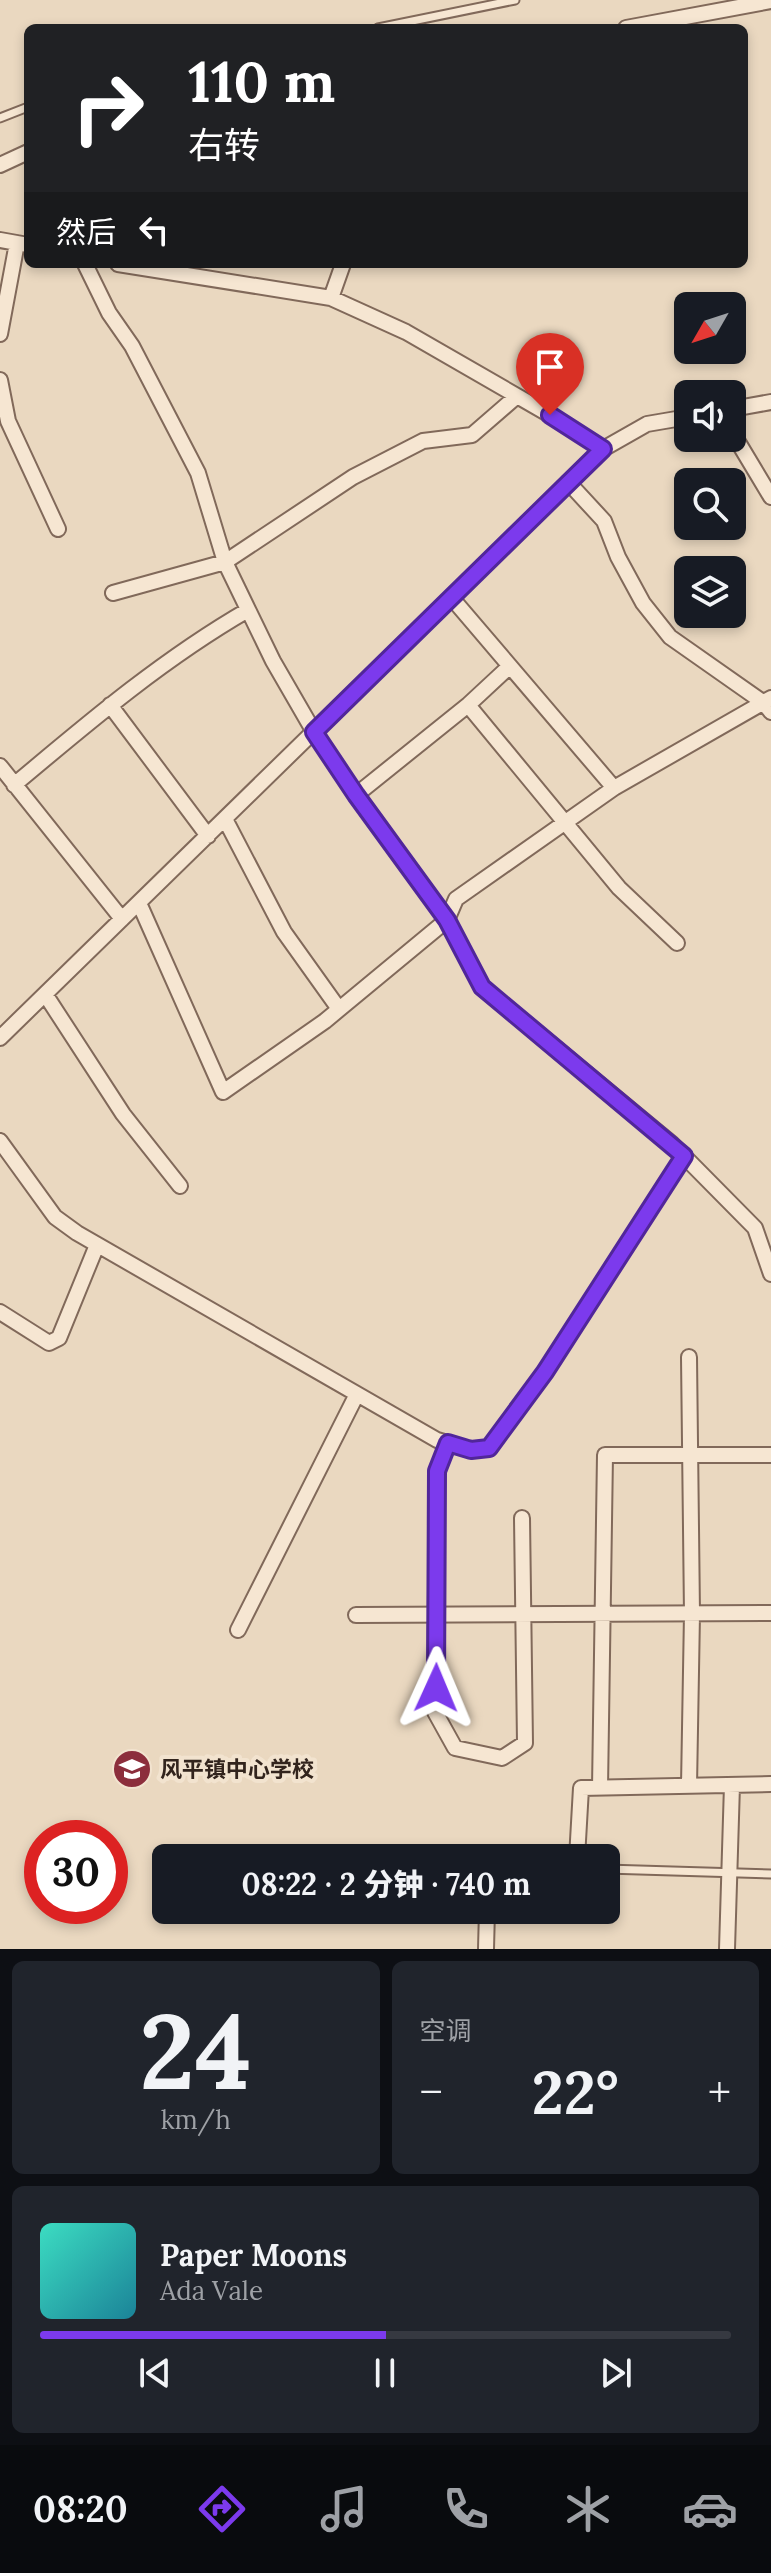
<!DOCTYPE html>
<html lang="zh">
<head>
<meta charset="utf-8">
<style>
	:root { --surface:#171b24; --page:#20242c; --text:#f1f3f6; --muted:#9ea1a6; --line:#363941; --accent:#7c3aed }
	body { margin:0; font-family:Lora,"Noto Sans SC",serif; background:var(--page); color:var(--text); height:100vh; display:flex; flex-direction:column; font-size:30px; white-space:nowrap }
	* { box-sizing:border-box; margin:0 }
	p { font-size:26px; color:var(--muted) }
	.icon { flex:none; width:44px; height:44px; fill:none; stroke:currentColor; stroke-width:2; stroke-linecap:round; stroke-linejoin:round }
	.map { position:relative; height:1949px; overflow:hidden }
	.side { display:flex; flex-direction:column; gap:12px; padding:12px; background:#0d0f14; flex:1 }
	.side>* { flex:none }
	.top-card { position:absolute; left:24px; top:24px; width:724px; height:244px; border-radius:12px; box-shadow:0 4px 12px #0003; background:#202124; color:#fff; overflow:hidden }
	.needle { width:52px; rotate:231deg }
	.fabs { position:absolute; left:674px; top:292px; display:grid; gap:16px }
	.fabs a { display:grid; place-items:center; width:72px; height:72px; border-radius:12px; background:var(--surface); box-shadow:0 4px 12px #0003; font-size:40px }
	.speed { position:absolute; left:24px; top:1820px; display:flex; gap:16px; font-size:40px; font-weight:700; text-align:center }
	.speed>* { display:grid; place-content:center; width:104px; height:104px; border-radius:50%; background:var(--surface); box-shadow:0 4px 12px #0003; line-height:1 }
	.speed .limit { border:12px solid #d22; background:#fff; color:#111 }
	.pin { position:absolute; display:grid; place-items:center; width:68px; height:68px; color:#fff; margin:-82px -34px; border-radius:50% 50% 50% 0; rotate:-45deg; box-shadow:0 0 8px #0007 }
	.pin .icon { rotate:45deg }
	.me { position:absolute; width:88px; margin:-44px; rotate:1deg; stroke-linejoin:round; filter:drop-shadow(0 0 6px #0008) }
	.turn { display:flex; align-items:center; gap:28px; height:168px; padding:0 32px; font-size:36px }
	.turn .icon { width:104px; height:104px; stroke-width:2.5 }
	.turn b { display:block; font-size:56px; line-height:68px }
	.then { display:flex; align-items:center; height:76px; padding:0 32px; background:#0003; gap:16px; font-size:30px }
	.big { font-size:60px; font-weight:800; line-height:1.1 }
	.side .tile { flex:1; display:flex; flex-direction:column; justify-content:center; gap:12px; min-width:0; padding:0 28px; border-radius:12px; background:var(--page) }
	.side .dial { align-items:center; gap:0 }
	.dial b { font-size:104px; line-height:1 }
	.song { display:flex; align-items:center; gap:24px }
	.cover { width:96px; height:96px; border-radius:12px; background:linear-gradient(135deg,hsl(170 70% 55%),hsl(190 70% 35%)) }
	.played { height:8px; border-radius:4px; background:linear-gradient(90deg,var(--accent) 50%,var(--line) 50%) }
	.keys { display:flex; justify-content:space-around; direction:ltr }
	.heat { display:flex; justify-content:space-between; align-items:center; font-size:44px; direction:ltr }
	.side .tiles { flex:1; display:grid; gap:12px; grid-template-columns:1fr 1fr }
	.tile:last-child { grid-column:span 2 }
	.trip { position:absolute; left:152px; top:1844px; width:468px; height:80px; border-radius:12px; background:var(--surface); box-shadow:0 4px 12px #0003; font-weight:800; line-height:80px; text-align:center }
	.menu { display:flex; height:128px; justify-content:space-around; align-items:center; background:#090b0e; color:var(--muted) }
	.menu .icon { width:56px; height:56px }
	.menu .active { color:var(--accent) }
	.menu b { font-size:36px; color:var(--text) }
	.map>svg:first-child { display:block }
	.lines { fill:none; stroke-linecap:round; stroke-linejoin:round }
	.lane-casing { stroke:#81695a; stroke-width:11 }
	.street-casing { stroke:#81695a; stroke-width:18 }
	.lane { stroke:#f6e6d2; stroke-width:7 }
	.street { stroke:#f6e6d2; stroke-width:14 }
	.route-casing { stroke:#51269a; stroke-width:20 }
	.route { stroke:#7c3aed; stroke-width:14 }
	.labels { text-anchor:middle; stroke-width:8; stroke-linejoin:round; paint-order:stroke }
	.poi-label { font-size:22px; font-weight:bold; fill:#32241d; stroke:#f2e3cf; text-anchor:start }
</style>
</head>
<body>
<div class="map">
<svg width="771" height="1949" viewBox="0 0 771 1949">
	<rect width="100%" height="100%" fill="#ead8c0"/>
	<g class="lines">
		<defs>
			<path id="lane" d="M378,28L515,0
				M0,118L28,107
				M606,1869L771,1874"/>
			<path id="street" d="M626,28L771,1
				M0,165L28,152
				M0,240L28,245
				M85,264L109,313L132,346L198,473L225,562L273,661L314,732L352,789L447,920L482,987L672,1144L755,1228L771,1274
				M118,264L331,298L406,332L550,415L603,449
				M331,298L343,264
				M0,334L17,243
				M0,380L8,421L58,529
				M732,409L771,402
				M732,432L771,497
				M568,482L604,521L618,557L643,603L670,637L764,703L771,712
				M113,593L225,562L353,477L423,441L472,435L517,396
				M451,597L614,788
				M110,705L208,836
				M468,705L619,888L677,943
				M0,766L122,919
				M14,785C89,722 163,659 248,610
				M356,795L468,705L510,666
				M225,819L284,932L339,1009
				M139,903L223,1092L325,1021L447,920L456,899L614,788L771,698
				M45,994L123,1114L180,1186
				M0,1038L603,449L647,424L688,417
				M0,1141L55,1217L77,1233L437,1440L471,1450L489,1448L545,1372L684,1156
				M0,1312L49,1343L59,1338L97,1245
				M689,1357L692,1614L689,1786
				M448,1443L437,1471L435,1712L455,1748L502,1758L525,1743L522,1518
				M356,1615L771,1613
				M238,1630L357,1394
				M600,1788L605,1455H771
				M577,1858L581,1788L771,1784
				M486,1949L487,1910
				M727,1949L732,1785"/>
		</defs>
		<use href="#lane" class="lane-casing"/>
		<use href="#street" class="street-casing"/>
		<use href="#lane" class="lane"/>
		<use href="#street" class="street"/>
	</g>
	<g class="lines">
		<defs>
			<path id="route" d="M436,1688L437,1471L448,1443L471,1450L489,1448L545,1372L684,1156L482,987L447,920L356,795L314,732L603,449L550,415"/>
		</defs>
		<use href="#route" class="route-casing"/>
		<use href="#route" class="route"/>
	</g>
	<defs>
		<symbol id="school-disc" viewBox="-11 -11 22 22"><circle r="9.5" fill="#8c2e3c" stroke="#f2e3cf"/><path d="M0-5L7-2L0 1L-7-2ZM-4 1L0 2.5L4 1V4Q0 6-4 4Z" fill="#fff"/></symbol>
	</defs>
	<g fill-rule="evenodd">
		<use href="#school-disc" x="110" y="1747" width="44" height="44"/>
	</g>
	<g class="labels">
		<g class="poi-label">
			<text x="160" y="1777">风平镇中心学校</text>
		</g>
	</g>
</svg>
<div class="fabs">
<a><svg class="needle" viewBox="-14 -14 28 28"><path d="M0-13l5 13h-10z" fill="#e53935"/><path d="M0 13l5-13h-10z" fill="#9ea1a6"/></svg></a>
<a><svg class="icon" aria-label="sound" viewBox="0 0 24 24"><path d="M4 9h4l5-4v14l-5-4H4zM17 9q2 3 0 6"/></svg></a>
<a><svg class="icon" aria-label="search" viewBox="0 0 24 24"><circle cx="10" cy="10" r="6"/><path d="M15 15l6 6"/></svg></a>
<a><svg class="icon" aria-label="layers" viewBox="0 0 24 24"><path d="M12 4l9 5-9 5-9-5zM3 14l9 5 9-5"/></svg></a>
</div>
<div class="speed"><div class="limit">30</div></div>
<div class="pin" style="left:550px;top:415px;background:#d93025"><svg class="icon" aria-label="arrive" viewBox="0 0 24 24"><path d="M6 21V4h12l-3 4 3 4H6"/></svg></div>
<svg class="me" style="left:436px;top:1688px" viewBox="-20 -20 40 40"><path d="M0-17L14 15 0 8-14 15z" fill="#7c3aed" stroke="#fff" stroke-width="4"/></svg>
<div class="trip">08:22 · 2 分钟 · 740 m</div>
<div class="top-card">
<div class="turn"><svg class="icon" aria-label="right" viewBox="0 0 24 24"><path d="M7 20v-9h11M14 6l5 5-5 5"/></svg><div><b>110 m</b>右转</div></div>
<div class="then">然后<svg class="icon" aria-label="left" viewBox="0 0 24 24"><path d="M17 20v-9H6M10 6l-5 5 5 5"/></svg></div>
</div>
</div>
<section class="side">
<div class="tiles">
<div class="tile dial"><b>24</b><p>km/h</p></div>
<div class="tile"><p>空调</p>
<div class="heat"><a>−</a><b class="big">22°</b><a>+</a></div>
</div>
<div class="tile">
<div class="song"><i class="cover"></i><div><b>Paper Moons</b><p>Ada Vale</p></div></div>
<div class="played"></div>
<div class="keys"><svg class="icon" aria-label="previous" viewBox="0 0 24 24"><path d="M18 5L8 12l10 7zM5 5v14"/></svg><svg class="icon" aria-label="pause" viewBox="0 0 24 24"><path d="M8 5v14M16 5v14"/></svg><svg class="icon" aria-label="next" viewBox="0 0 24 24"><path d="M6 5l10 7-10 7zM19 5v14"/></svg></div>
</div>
</div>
</section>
<nav class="menu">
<b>08:20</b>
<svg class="icon active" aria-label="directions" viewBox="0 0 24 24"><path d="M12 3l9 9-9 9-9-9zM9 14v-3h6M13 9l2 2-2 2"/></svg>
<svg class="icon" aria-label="music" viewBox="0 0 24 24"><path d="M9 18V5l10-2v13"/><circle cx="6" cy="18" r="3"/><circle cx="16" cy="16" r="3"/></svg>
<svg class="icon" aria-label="phone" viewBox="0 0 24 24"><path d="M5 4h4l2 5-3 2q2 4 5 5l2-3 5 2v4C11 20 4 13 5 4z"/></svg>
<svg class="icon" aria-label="climate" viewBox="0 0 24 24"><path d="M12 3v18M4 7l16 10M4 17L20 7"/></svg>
<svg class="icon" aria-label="car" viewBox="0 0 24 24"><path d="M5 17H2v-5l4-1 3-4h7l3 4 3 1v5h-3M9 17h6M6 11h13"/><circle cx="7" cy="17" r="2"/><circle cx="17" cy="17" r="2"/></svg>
</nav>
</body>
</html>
